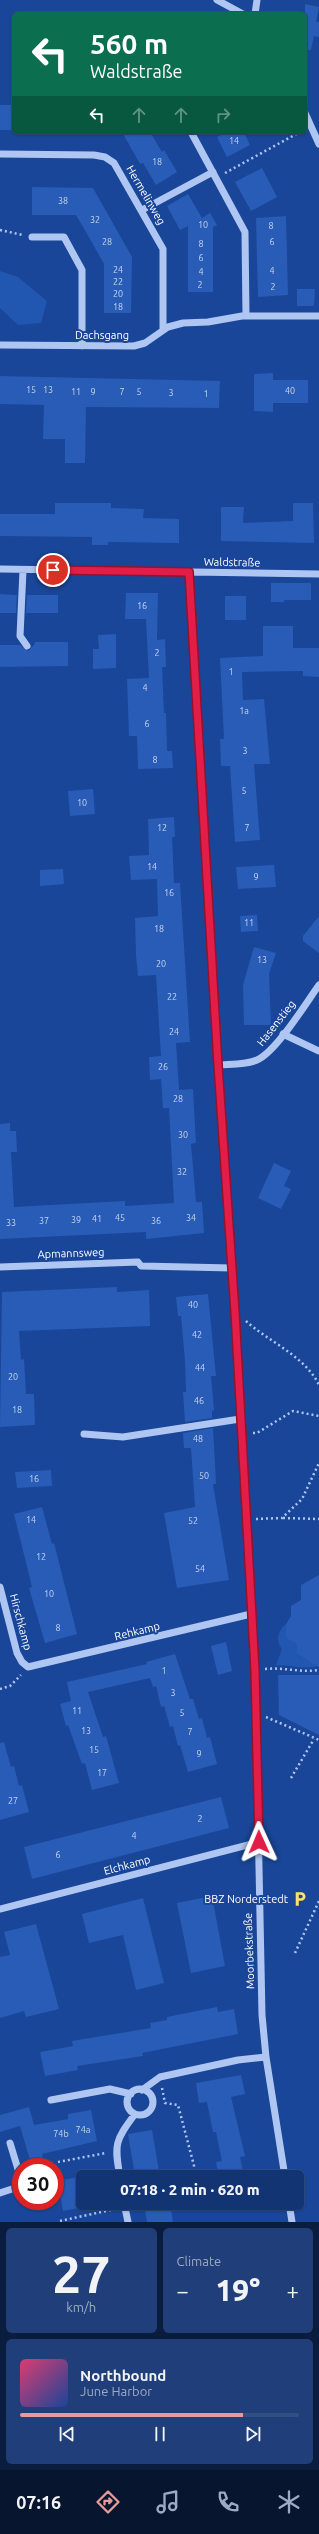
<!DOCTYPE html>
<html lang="en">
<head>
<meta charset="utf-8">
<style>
	:root { --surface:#133472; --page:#203f7a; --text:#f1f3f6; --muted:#9daac4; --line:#324f84; --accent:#e69b98 }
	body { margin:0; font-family:Ubuntu,sans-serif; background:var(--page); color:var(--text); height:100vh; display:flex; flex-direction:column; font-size:15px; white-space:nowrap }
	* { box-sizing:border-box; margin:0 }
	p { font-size:13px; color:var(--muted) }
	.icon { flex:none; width:22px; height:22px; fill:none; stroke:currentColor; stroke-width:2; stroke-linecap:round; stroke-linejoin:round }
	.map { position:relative; height:2222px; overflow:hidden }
	.side { display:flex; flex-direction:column; gap:6px; padding:6px; background:#0a1d3f; flex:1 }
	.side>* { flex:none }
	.banner { position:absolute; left:12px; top:12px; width:295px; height:122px; border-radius:6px; box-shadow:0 1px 3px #0004,0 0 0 1px var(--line); background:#0b6e4f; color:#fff; overflow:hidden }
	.speed { position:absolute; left:12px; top:2158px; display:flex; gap:8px; font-size:20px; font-weight:700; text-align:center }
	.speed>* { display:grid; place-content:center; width:52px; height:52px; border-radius:50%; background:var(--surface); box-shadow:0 1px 3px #0004,0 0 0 1px var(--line); line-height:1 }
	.speed .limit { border:6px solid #d22; background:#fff; color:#111 }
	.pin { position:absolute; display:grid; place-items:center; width:34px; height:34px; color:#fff; margin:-17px; border:2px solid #fff; border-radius:50%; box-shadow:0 1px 4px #0007 }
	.me { position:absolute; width:44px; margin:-22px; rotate:359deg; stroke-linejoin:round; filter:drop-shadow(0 0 3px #0008) }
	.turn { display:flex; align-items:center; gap:14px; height:84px; padding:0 12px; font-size:18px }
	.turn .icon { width:52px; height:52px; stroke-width:2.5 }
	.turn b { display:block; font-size:28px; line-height:34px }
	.lanes { display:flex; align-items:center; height:38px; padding:0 12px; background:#0003; justify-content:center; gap:20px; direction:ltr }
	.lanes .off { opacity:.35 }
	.big { font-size:30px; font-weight:800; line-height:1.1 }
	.side .tile { flex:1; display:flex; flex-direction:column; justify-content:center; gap:6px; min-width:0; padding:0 14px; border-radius:6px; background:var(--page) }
	.side .dial { align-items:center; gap:0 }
	.dial b { font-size:52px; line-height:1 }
	.song { display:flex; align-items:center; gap:12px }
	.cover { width:48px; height:48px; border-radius:6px; background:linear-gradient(135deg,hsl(340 70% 55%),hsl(220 70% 35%)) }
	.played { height:4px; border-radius:2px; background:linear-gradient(90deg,var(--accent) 80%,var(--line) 80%) }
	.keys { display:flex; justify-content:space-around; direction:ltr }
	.heat { display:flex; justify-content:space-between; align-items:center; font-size:22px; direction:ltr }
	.side .tiles { flex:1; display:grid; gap:6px; grid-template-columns:1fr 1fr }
	.tile:last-child { grid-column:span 2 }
	.trip { position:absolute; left:76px; top:2170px; width:228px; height:40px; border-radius:6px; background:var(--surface); box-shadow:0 1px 3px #0004,0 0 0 1px var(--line); font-weight:800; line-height:40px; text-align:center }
	.dock { display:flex; height:64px; justify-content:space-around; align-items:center; background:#08152e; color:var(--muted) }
	.dock .icon { width:28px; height:28px }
	.dock .current { color:var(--accent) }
	.dock b { font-size:18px; color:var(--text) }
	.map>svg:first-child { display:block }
	.green { fill:#2257b1 }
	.building { fill:#285cb6 }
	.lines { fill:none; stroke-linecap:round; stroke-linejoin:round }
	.path { stroke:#aec6f1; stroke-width:2.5; stroke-dasharray:2 3; stroke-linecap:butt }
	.minor { stroke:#aec6f1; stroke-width:7 }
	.route-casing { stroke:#92132f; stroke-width:10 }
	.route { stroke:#e11d48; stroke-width:7 }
	.labels { text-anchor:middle; stroke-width:4; stroke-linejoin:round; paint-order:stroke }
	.number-label { font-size:9px; fill:#c9d6ed }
	.street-label { font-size:11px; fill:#fff; stroke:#194698 }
	.poi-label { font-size:11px; fill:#fff; stroke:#194698; text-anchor:end }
</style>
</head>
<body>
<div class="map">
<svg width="319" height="2222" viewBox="0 0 319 2222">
	<rect width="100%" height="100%" fill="#194698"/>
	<path class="green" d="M0,271L18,277L47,301L41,323L18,325L0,308Z
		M286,1624V1637L297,1644V1654L309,1661L318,1653L319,1666C305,1670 291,1665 276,1665L282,1649C275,1641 278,1630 286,1624Z"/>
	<path class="building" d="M305,4L319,7L316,22H319V37L314,36L311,50H305Z
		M0,105H14V130H0Z
		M122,132H150L162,152L164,150L177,172L156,185L143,163L140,164Z
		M227,132H244L250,145L227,157L217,137Z
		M262,168L277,197L251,211L235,182Z
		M32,187L93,188L132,257L131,313H104V264L86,232L76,215H32Z
		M188,194L202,218L210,213L217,225L213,227V292H188V226L180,230L167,206Z
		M286,216L288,295L258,297L256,218Z
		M297,289H315L314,306H297Z
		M273,373V380H308V403H273V412L254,411V374Z
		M0,376L220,381L219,408L86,407L85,463H65V439H43L44,405L0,404Z
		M55,503H111V508L144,509L143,518L179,519V543L108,542V545H92V537L0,536V514H55Z
		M293,503H313L314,543L221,541V507H244L243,523L293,521Z
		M271,583H311V600H284V602H271Z
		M126,593H158L157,640L165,639L166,667H162L164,713H166L167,751H172L173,768L138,769L137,736H129L127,679L149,678L146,619H125Z
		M0,594L17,595L16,613H0Z
		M27,595H58V613H26Z
		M225,596H246V620H225Z
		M263,626H293V648H319V677L303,676V671L242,672L243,700L264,699L270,764H254L260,840L235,842L230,766H221L220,739H224L220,658L263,656Z
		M116,634V668L93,669V649H99L98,635Z
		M35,642H68V666L0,667V645H20L28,651L34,645Z
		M93,789L95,814L70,816L68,791Z
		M174,817L175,837H172L174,883H180L190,1042L176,1043L179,1090L193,1089L196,1143L191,1144L196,1202H202L204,1233L146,1239V1232L0,1239V1124L10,1123V1131H16L17,1152H11L14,1207L125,1201V1206L174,1203L169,1108H163L161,1079L150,1080L149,1057L161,1056L156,975L138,976L136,955L135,918L158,916L157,879L131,880L129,856L149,855L148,819Z
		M274,865L276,887L238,889L236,867Z
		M63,869L64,884L40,886V870Z
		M257,915L258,931L241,932L240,916Z
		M319,916V953L303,941V936Z
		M254,947L276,953L269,974L271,1025H244L243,985Z
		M274,1163L291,1171L284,1186L291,1189L281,1209L258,1198Z
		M117,1287V1292L149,1290L150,1326L19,1331L21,1360L24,1359L26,1394H34L35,1425L0,1427L2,1292Z
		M208,1294L216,1376H211L214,1410L212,1411V1418L185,1422L183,1392H186L185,1361L181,1316H178L176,1297Z
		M213,1428L216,1484H213L229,1580L177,1588L164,1513L195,1507L191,1448H184L183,1433Z
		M51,1470L52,1486L17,1488L15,1472Z
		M42,1507L52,1544L54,1543L77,1634L45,1643L29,1588L32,1587L14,1514Z
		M319,1575V1667L297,1654V1644L286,1638V1624L291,1616V1606L301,1600V1585Z
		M226,1642L232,1671L218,1675L211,1646Z
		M175,1654L190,1699H193L199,1719L202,1718L207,1738L210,1737L217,1764L188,1772L180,1745L178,1746L173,1726L170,1727L164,1706L161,1707L156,1686L153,1687L150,1678L88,1692L103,1737L106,1736L119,1783L92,1790L85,1763L82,1764L68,1725L66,1726L60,1704L71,1701L67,1682L147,1664L146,1662Z
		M278,1675H319V1735L279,1715Z
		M4,1742L11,1767L14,1766L19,1786L22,1785L29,1812L0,1820V1743Z
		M221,1797L229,1828L32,1879L24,1847Z
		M212,1896L225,1966L191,1973L177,1903Z
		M143,1898L164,1983L136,1990L123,1935L89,1943L82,1914Z
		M36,1924L59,2009L26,2017L24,2011L0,2018V1957L10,1955L4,1932Z
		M217,2007L218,2012L234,2009L238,2034L142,2053L143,2056L77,2066L78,2070L45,2076L40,2052L73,2046L72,2041L151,2028L150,2023L167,2020V2017Z
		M241,2075L245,2094L231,2097L245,2156L240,2157L244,2177H219L216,2162L222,2161L216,2132H213L207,2102L199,2103L196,2083Z
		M29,2107L34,2125L68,2119V2114L91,2110L97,2141L42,2154L45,2167H32L20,2126L0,2132V2115Z
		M152,2130L160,2177L135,2176L128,2134Z
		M83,2176V2207L63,2211L58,2181Z
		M144,2203H170L173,2222H147Z"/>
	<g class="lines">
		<path class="path" d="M225,173L300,132
			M0,230L23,235
			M246,1321C269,1342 305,1356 319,1385
			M253,1433H257L293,1411L319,1416
			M283,1518L319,1519
			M256,1519L282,1518L302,1499L319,1463
			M265,1669C284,1667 301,1673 319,1670
			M0,1689L10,1686L21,1675
			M266,1717L319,1740
			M291,1778L314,1739
			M295,1953L319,1901
			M162,2088L165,2103L178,2105L197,2177
			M58,2162L106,2153
			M60,2221L115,2209"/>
		<path class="minor" d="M217,0L243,14
			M255,14L257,0
			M305,113L319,144
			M191,132L245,232L246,316
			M0,154L94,155L105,157L114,163L163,249V330
			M142,210L213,172
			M32,237H64L82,270V346
			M0,345L134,346L145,343L168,327L183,323L208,322L242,316H319
			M0,569L319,574
			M23,570L20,636L27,646
			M189,572L218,1065L235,1312L255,1670L262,2015L266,2057L285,2177
			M283,1034L319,1051
			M218,1065C230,1064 246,1065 257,1060C276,1052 306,1003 319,985
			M0,1267L138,1262L141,1266L232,1268
			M84,1434L123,1437L240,1419
			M0,1587L17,1653L22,1662L28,1667L251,1614
			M0,1909L259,1842
			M127 2102a13 13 0 1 1 26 0a13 13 0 1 1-26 0Z
			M142,2090L160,2077L238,2060L266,2057
			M51,2100L110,2089L131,2094
			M10,2143L21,2179
			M120,2177C114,2144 115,2141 135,2114
			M0,2193L21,2186
			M124,2203L128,2222
			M289,2203L292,2222"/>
	</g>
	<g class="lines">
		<defs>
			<path id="route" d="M53,570L189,572L218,1065L235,1312L255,1670L259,1842"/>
		</defs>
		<use href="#route" class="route-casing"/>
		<use href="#route" class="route"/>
	</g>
	<defs>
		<symbol id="parking-bare" viewBox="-9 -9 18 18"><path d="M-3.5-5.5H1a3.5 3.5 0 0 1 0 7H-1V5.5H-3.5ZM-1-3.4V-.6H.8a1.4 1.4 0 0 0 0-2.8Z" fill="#ffe16d" stroke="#194698" stroke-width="2.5" paint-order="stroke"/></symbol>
	</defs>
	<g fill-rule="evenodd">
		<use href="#parking-bare" x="289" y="1888" width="22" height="22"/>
	</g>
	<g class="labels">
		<g class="number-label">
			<text x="234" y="144">14</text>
			<text x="157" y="165">18</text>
			<text x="63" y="204">38</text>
			<text x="95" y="223">32</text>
			<text x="203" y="228">10</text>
			<text x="271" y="229">8</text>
			<text x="107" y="245">28</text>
			<text x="272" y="245">6</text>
			<text x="201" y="247">8</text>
			<text x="201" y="261">6</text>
			<text x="118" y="273">24</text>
			<text x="272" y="274">4</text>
			<text x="201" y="275">4</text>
			<text x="118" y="285">22</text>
			<text x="200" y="288">2</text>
			<text x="273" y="290">2</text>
			<text x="118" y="297">20</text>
			<text x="118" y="310">18</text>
			<text x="31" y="393">15</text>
			<text x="48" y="393">13</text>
			<text x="290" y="394">40</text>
			<text x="76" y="395">11</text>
			<text x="93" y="395">9</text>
			<text x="122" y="395">7</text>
			<text x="139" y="395">5</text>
			<text x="171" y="396">3</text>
			<text x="206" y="397">1</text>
			<text x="142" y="609">16</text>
			<text x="157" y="656">2</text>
			<text x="231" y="675">1</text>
			<text x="145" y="691">4</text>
			<text x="244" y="714">1a</text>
			<text x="147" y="727">6</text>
			<text x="245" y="754">3</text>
			<text x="155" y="763">8</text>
			<text x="244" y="794">5</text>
			<text x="82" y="806">10</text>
			<text x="162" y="831">12</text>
			<text x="247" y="831">7</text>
			<text x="152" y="870">14</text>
			<text x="256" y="880">9</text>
			<text x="169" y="896">16</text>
			<text x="249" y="926">11</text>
			<text x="159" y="932">18</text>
			<text x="262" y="963">13</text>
			<text x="161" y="967">20</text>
			<text x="172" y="1000">22</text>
			<text x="174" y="1035">24</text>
			<text x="163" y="1070">26</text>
			<text x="178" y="1102">28</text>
			<text x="183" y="1138">30</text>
			<text x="182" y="1175">32</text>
			<text x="120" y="1221">45</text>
			<text x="191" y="1221">34</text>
			<text x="97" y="1222">41</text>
			<text x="76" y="1223">39</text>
			<text x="44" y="1224">37</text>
			<text x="156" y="1224">36</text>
			<text x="11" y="1226">33</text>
			<text x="193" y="1308">40</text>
			<text x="197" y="1338">42</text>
			<text x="200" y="1371">44</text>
			<text x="13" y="1380">20</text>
			<text x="199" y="1404">46</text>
			<text x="17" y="1413">18</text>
			<text x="198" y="1442">48</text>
			<text x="204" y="1479">50</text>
			<text x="34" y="1482">16</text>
			<text x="31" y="1523">14</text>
			<text x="193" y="1524">52</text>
			<text x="41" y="1560">12</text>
			<text x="200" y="1572">54</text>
			<text x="49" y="1597">10</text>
			<text x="58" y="1631">8</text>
			<text x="164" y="1674">1</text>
			<text x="173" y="1696">3</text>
			<text x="77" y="1714">11</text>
			<text x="182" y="1716">5</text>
			<text x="86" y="1734">13</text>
			<text x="190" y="1735">7</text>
			<text x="94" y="1753">15</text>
			<text x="199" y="1757">9</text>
			<text x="102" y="1776">17</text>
			<text x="13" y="1804">27</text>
			<text x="200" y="1822">2</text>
			<text x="134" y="1839">4</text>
			<text x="58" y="1858">6</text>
			<text x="83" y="2133">74a</text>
			<text x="61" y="2137">74b</text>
		</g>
		<g class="street-label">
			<text transform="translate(146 195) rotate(60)" y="4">Hermelinweg</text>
			<text x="102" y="339">Dachsgang</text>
			<text transform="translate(232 562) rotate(1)" y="4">Waldstraße</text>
			<text transform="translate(276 1023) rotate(-52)" y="4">Hasenstieg</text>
			<text transform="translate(71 1253) rotate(-2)" y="4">Apmannsweg</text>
			<text transform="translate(21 1622) rotate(75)" y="4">Hirschkamp</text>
			<text transform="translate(137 1631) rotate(-14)" y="4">Rehkamp</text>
			<text transform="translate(127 1865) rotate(-15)" y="4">Elchkamp</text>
			<text transform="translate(249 1951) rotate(-92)" y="4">Moorbekstraße</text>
		</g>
		<g class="poi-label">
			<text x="288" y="1903">BBZ Norderstedt</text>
		</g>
	</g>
</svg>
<div class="speed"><div class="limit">30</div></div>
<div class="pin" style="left:53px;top:570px;background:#d93025"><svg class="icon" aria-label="arrive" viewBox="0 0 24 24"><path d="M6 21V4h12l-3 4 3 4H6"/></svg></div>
<svg class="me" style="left:259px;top:1842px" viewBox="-20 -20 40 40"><path d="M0-17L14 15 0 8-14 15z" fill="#e11d48" stroke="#fff" stroke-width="4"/></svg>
<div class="trip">07:18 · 2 min · 620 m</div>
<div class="banner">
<div class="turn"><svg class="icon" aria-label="left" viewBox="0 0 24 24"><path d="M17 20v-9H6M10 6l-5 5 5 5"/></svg><div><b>560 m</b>Waldstraße</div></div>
<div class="lanes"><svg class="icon" aria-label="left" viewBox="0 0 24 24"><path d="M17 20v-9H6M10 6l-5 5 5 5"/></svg><svg class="icon off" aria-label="ahead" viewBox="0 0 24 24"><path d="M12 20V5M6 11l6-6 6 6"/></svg><svg class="icon off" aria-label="ahead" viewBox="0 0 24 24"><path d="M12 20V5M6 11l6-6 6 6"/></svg><svg class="icon off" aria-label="right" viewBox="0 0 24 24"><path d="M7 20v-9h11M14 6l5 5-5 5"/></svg></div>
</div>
</div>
<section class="side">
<div class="tiles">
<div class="tile dial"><b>27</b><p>km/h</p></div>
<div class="tile"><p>Climate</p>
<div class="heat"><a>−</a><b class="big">19°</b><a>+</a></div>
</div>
<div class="tile">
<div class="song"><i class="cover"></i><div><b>Northbound</b><p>June Harbor</p></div></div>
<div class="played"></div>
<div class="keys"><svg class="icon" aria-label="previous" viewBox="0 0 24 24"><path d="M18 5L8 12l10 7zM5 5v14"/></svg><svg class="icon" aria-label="pause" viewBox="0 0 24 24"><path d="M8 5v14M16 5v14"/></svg><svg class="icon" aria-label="next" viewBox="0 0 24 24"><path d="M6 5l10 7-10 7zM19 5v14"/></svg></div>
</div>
</div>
</section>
<nav class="dock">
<b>07:16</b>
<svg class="icon current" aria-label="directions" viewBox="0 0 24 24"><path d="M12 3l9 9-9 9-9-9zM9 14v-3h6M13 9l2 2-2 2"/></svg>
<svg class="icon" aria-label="music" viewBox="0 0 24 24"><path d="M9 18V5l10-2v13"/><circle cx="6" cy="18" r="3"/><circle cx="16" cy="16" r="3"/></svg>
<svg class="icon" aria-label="phone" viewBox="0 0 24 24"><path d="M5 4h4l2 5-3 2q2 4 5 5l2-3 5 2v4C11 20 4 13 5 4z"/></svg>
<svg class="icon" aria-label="climate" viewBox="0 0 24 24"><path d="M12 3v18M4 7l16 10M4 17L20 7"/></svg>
</nav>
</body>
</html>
